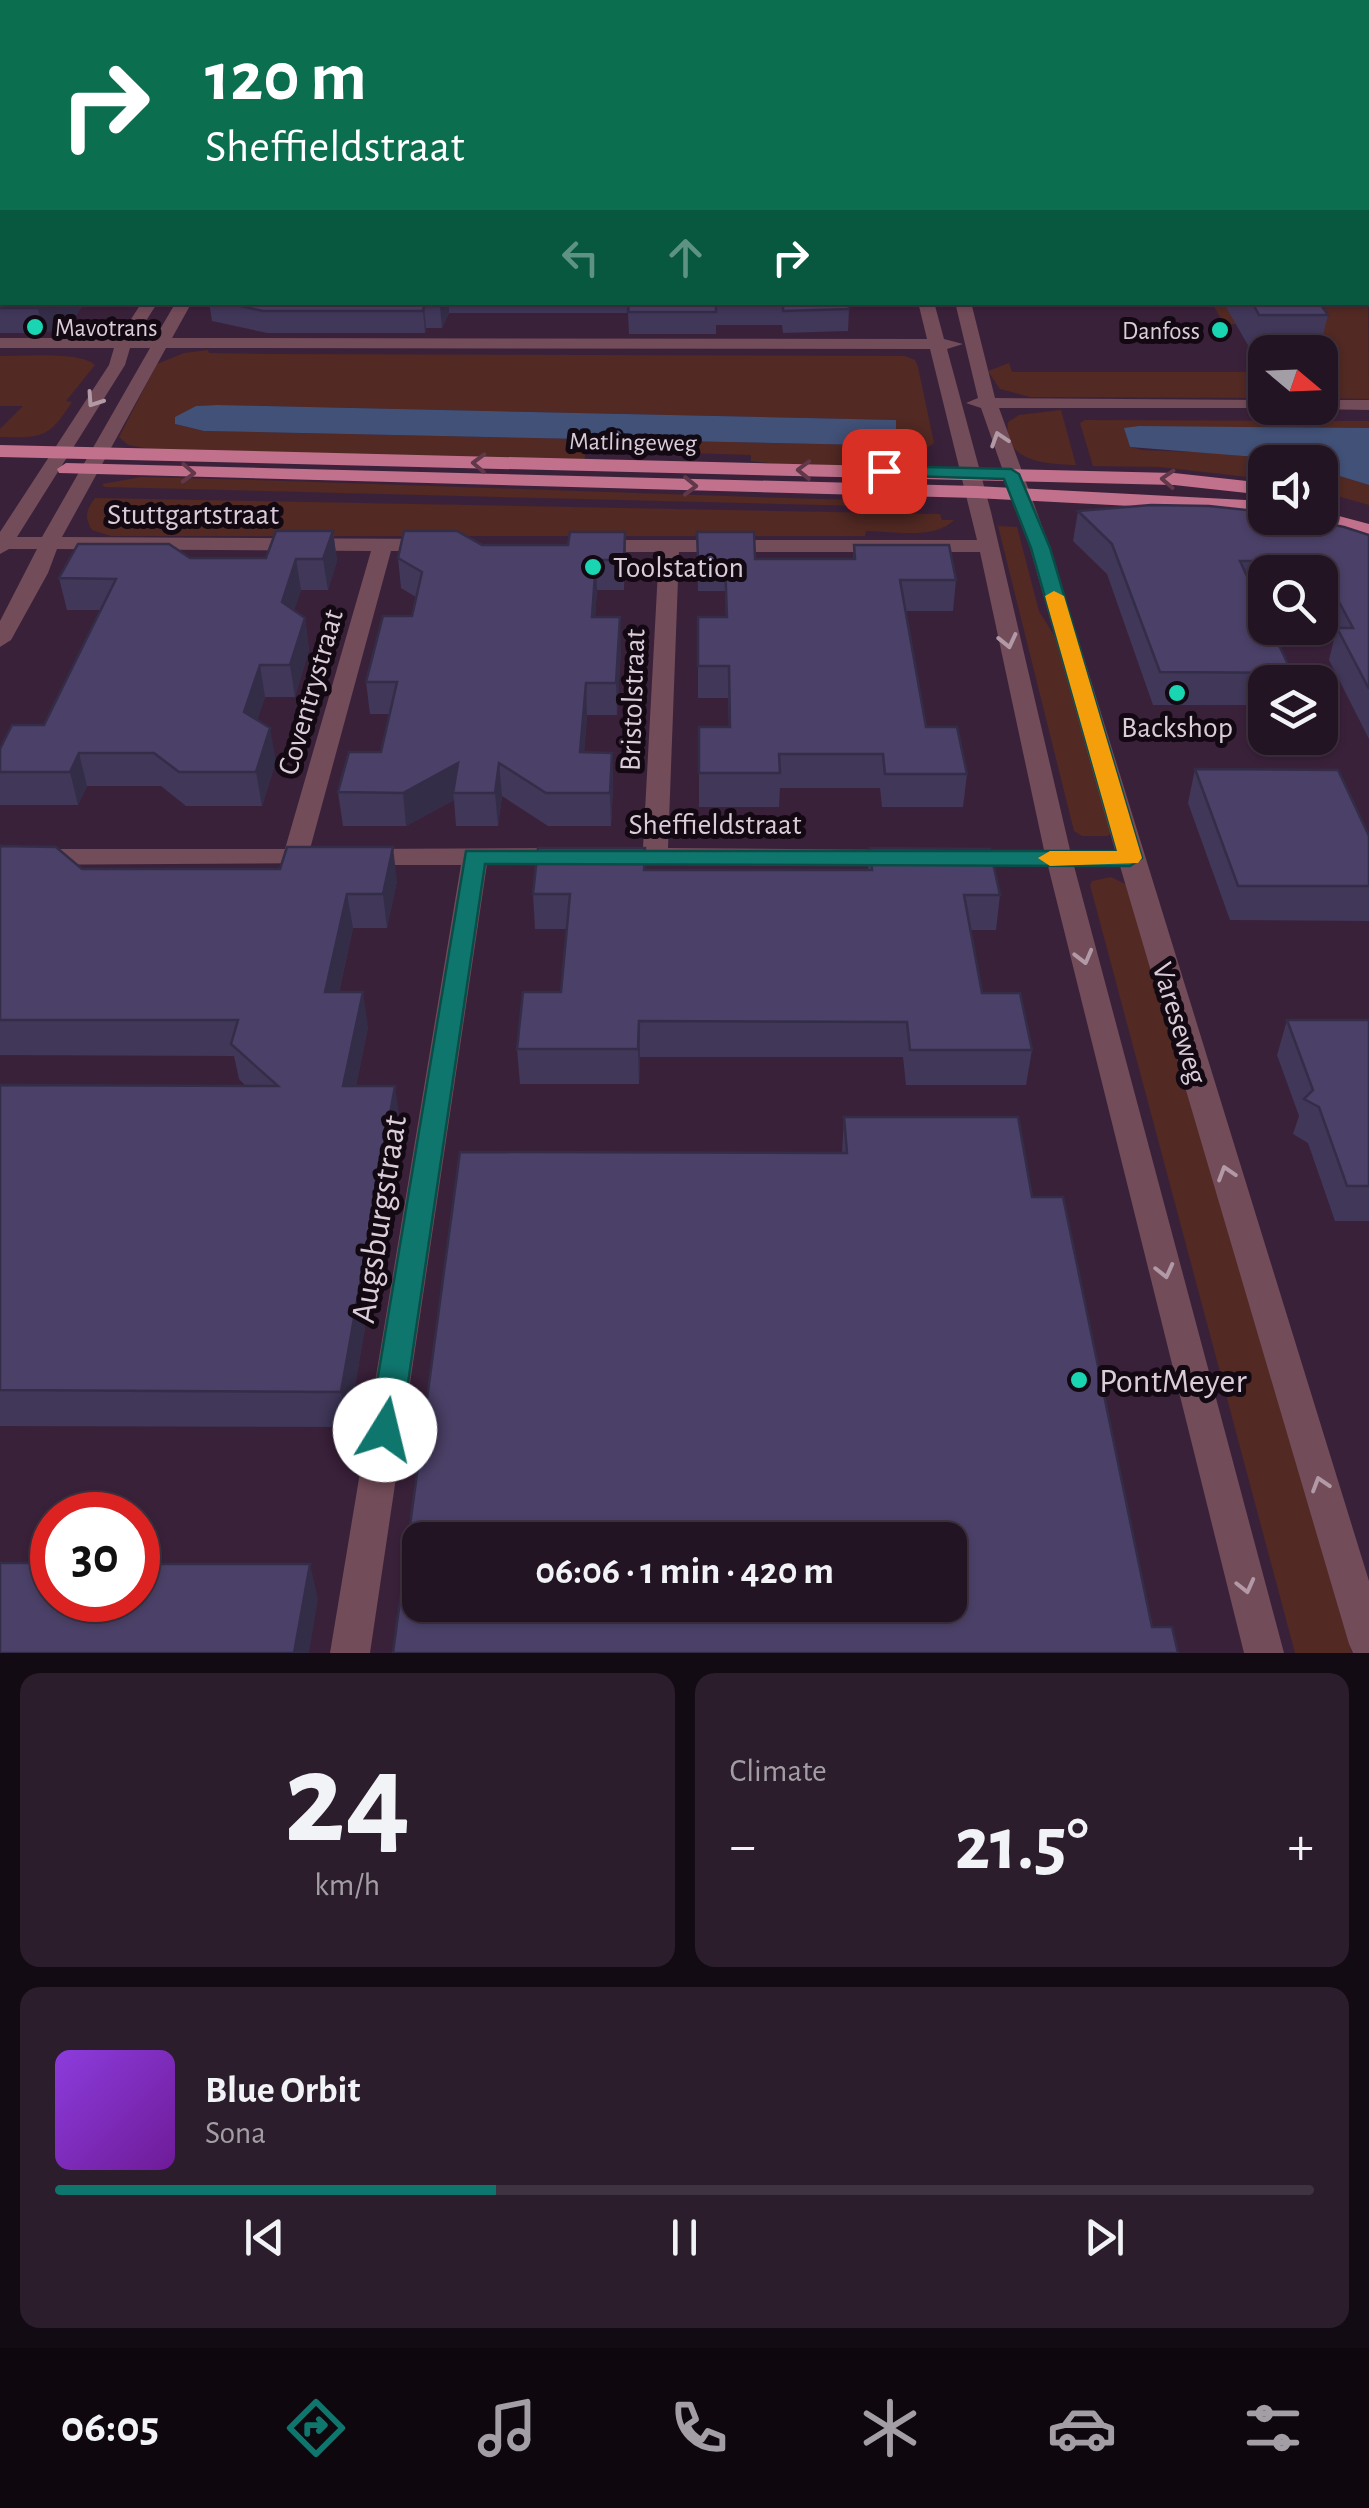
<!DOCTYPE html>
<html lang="en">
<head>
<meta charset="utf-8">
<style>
	:root { --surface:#231423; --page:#2b1d2b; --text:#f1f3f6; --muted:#a39ea6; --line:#403341; --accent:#0f766e }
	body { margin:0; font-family:"Alegreya Sans",sans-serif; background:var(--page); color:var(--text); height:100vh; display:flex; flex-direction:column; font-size:38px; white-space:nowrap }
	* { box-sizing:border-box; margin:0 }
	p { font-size:32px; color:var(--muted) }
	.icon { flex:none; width:55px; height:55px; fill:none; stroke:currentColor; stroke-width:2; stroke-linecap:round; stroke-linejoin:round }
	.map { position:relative; height:1653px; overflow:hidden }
	.panel { display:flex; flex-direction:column; gap:20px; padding:20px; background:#130b13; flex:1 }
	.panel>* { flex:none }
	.banner { position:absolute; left:0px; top:0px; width:1370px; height:305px; box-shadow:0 2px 8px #0004,0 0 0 2px var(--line); background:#0b6e4f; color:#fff; overflow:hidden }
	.needle { width:65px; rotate:109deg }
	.fabs { position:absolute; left:1248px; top:335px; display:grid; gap:20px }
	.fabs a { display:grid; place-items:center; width:90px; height:90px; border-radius:20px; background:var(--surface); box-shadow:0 2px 8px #0004,0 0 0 2px var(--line); font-size:50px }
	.speed { position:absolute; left:30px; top:1492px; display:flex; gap:20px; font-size:50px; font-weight:700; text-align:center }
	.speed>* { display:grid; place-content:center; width:130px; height:130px; border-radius:50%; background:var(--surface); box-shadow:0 2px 8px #0004,0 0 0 2px var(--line); line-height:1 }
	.speed .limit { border:15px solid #d22; background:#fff; color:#111 }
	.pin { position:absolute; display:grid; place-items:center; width:85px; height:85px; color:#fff; margin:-42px; border-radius:20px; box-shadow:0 5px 15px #0006 }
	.me { position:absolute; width:110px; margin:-55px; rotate:9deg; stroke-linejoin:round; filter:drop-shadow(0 0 8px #0008) }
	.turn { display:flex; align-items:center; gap:35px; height:210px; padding:0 40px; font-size:45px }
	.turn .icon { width:130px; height:130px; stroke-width:2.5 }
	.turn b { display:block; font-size:70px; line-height:85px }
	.lanes { display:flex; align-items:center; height:95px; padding:0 40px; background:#0003; justify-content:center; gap:50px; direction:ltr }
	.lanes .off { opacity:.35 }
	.big { font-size:75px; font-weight:700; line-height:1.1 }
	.panel .card { flex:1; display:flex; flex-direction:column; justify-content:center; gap:15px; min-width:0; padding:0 35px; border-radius:20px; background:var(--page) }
	.panel .dial { align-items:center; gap:0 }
	.dial b { font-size:130px; line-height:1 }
	.song { display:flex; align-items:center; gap:30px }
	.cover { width:120px; height:120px; border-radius:15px; background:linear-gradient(135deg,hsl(270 70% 55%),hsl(280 70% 35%)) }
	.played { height:10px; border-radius:5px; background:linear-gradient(90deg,var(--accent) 35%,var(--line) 35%) }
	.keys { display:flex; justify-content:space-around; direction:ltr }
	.heat { display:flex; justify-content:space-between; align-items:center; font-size:55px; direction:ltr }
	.panel .tiles { flex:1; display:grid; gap:20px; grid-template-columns:1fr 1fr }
	.card:last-child { grid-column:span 2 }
	.trip { position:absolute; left:402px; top:1522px; width:565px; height:100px; border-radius:20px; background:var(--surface); box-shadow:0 2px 8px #0004,0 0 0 2px var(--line); font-weight:700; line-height:100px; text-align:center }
	.dock { display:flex; height:160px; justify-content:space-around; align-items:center; background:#0e080e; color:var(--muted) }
	.dock .icon { width:70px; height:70px }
	.dock .selected { color:var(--accent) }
	.dock b { font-size:45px; color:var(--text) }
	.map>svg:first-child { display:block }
	.built { fill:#3a213a; fill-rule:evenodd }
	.green { fill:#522923; fill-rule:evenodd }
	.water { fill:#415177 }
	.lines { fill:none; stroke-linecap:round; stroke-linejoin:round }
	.minor { fill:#734c59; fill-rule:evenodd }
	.major { fill:#c2718d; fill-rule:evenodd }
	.wall { fill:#403759 }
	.shaded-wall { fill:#342d48 }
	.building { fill:#4b4067; stroke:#342d48; stroke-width:2.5; fill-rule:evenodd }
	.oneway { stroke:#b199a6 }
	.oneway2 { stroke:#613849 }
	.route { fill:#0f766e; stroke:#0a4d48; stroke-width:2.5 }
	.slow { fill:#f59e0b }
	.poi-dot { fill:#19d5b2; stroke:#120912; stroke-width:4 }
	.labels { text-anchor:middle; stroke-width:10; stroke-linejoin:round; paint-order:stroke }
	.far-poi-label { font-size:25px; fill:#daccd9; stroke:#120912; text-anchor:start }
	.far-street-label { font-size:25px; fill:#daccd9; stroke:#120912 }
	.street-label { font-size:30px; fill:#daccd9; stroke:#120912 }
	.poi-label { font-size:30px; fill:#daccd9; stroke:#120912; text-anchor:start }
	.near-street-label { font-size:35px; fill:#daccd9; stroke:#120912 }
	.near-poi-label { font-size:35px; fill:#daccd9; stroke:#120912; text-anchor:start }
</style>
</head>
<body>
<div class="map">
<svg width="1369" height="1653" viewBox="0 0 1369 1653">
	<rect width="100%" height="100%" fill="#2f1b2f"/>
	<path class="built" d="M0,0H1297L2,2V302H1368L1369,279V1653H0ZM1265,352H1320V408H1265ZM1265,462H1320V518H1265ZM1265,572H1320V628H1265ZM1265,682H1320V738H1265ZM52,1515H138V1600H52ZM420,1540H950V1605H420Z"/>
	<path class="green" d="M1368,273L1369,399L1320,398V352H1265V398L1030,397L1000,389L988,371L1009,363L1012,372H1264L1236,324H1217L1215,320L1221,319L1212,303L1368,302Z
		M208,350L209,353L275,354L905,356L915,360L918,367L934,443L909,460H898V468L792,466L751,461V455L586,450L584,461L155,450L128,445L119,437L157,364L184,353ZM217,405L895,420L896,434L903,437H898L897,444L866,445L204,431L175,424L196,406Z
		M0,356C22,356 82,351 95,365L66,401L72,402C49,438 42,438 0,437V429L23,406H0Z
		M1061,410L1076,465C1047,464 1002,462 1008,422L1019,415Z
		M1085,420L1369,421V428L1125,429L1130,447L1142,450L1221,453L1286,462H1265V479L1160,467L1093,466L1080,423Z
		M1320,470L1369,485V505L1320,491Z
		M141,477C393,483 645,495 897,501L898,507L105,487L102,484Z
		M95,498L940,514L942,520H954C935,540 892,531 866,531L865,536H111L92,530C84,517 86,510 95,498Z
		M998,526L1017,527L1039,611L1057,640L1112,831L1108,836H1082L1074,831Z
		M1111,877L1127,885L1352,1653H1295L1090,885L1092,881Z"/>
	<path class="water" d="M217,405L896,420V433L904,437H898V444L866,445L204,431L175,424V417L196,406Z
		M1139,426L1369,428V485L1320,470V462L1130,447L1124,428Z"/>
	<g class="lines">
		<path class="minor" d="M844,0H854L855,2H845Z
			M868,0H878L879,2H869Z
			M0,55H2V61H0Z
			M2,76V86L0,87V77Z
			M142,302H158L135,338H155L176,302H192L172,338L927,339L918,302H934L944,339L963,344L947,349L991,512L1070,850H1115L1030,548L981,408L966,403L978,398L955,302H971L995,398L1265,400V408H1272H999L1050,548L1369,1581V1653H1353L1349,1644L1120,866H1074L1284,1653H1244L1048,866H960L947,858L960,850H1044L980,552H679L668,848L900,850L909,852L913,858L909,864H615L602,856L615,848H643L659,552H595L585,546L595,540H977L930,349L166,348L62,537L435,539L445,545L435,551H391L310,849L324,851L328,857L324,863L0,865V849H285L371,551L57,549L48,573L11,640L0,647V621L37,549H9L0,554V532L109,365L114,348H0V338H119ZM130,348H150L42,537H17L125,365Z
			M1320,400H1369V410L1314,409L1320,408Z
			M570,848L579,850L583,856L579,862L487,864L370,1653H330L461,865H360L347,857L360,849Z"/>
		<path class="major" d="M0,445L1174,473L1265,483V495L1174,485L0,457Z
			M66,463L976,486L1265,501V513L976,498L59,473L57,469Z
			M1320,511L1369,524V536L1313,521L1311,518H1320Z"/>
	</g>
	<path class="wall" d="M1197,0H1263V2H1199Z
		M0,119L85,302L69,327L43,333H0Z
		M209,302H848L849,309L848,331L783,333L782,325H716V334H629L628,313H449L442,328H426L425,333H267L212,321Z
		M1223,302H1319L1328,315L1319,352H1252Z
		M1078,511L1369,535V739L1329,660L1334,639L1320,612V572H1265V592H1254L1292,673L1290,682H1265V705H1153L1107,574L1073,541Z
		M333,531L337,561L328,590H301L294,610L305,618L309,650L295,697H265L257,720L276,761L262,806H186L161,786H87L78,805H0V749L44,725L100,610H67L59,578L190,558H266Z
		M625,532L624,590H597L595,617L621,648L617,715H587L584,752L612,753L613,786L611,826H548L502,796L498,826H456L454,800L406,826H343L338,792L381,752L389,714H370L366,682L412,616L416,597L401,588L398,558L568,545Z
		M697,532L755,559H853L854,545L956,580L953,611H906L926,727L967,774L963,807H882L880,788H780L779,807H699V727H729L728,698H698V617H726L725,591H698Z
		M1195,769L1369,836V921L1230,920L1188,803Z
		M0,846L82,869L397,881L387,928H353L339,992L368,1027L356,1086L400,1122L348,1427L0,1426V1085L246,1086L239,1079L234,1056L0,1055Z
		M645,848V870H868L870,848L1000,895L996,930H971L982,993L1032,1050L1026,1085H906L903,1057H640L639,1084H520L517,1049L561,992L567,929H535L533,894Z
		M1287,1020H1369V1221H1335L1308,1143L1293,1134L1299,1116L1277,1055Z
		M844,1117L1032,1197L1152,1627L393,1653L842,1153Z"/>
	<path class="shaded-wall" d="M276,0H291L289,2H275Z
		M2,28V51L0,53V31Z
		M64,302H85L69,327L43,333L38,308Z
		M442,302H449V313L442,328L440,306Z
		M424,306L426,328L425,333L423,311Z
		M333,531L337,561L328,590L323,559Z
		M625,532L626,562L624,590V560Z
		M296,559L301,590L286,633L282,602Z
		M596,560L597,590L593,648L592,617Z
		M620,617L621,648L617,715L616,683Z
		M305,618L309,650L295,697L290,665Z
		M260,665L265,697L250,744L244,712Z
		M586,683L587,715L582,785L580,752Z
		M270,728L276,761L262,806L256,772Z
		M79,753L87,786L78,805L70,772Z
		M612,753L613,786L611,826L610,793Z
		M458,763L453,793L454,800L406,826L403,793Z
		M499,763L502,796L498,826L495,793Z
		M393,847L397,881L387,928L383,894Z
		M347,894L353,928L331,1027L325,992Z
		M363,992L368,1027L349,1122L343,1086Z
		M639,1021L640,1057L639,1084L638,1049Z
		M395,1086L400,1122L348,1427L341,1392Z
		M310,1564L318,1599L309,1653H294Z"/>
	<path class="building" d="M0,0H276L275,2H2V28L0,31Z
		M385,0H810V2H383Z
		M971,0H1137L1139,2H972Z
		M2,116V302L63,303L38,308H0V119Z
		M223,302H442L440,306H424L423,311H263Z
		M629,302H848L849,309L783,311V303H716V312H628Z
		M1252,302H1319L1328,315H1259Z
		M1151,505L1209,506L1265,512V518H1300L1344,527L1369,535V689L1337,628H1353L1317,561H1240L1265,615V628H1271L1292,673L1160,672L1112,544L1078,511Z
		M276,531H333L323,559H296L282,602L305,618L290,665H260L244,712L270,728L256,772H179L154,753H79L70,772H0V749L12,725H44L116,579L59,578L78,544H169L190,558H266Z
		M404,531H457L482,545H568L570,532H625L624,560H596L592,617H620L616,683H586L580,752L612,753L610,793H546L499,763L495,793H453L458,763L403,793L338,792L349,752H381L397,682H366L383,616H412L422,572L398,558Z
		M697,532H754L755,559H855L854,545H949L956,580H900L926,727H957L967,774H885L883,754H779L780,773H699V727H730L729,666H698V617H727L725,560H698Z
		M1195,769L1338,770L1369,836V886H1238Z
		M0,846L56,847L82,869H280L287,847H393L383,894H347L325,992H363L343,1086H395L341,1392L0,1390V1085L278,1086L231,1044L238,1020H0Z
		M538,848H645L644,870H872L870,848L990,849L1000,895H964L982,993H1020L1032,1050H910L907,1022L639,1021L638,1049H517L523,992H561L570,894H533Z
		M1287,1020H1369V1186H1347L1319,1107L1304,1099L1313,1090Z
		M844,1117H1018L1032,1197H1063L1152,1627H1172L1178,1653H393L460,1152L847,1153ZM420,1540H950V1605H420Z
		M0,1563H52V1600H138V1564H310L294,1653H0Z"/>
	<defs><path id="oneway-chevron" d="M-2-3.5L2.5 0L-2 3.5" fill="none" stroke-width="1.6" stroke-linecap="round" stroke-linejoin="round" transform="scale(2.5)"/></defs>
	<g class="oneway">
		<use href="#oneway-chevron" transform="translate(94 400) rotate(124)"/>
		<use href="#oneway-chevron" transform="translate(999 439) rotate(-108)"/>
		<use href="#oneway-chevron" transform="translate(1008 641) rotate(77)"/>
		<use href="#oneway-chevron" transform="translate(1084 957) rotate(75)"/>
		<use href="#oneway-chevron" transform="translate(1226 1173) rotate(-107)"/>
		<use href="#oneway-chevron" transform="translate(1165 1271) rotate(76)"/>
		<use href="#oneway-chevron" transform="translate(1320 1484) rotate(-107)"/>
		<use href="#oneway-chevron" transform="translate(1246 1586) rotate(76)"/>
	</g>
	<g class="oneway2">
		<use href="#oneway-chevron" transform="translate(479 463) rotate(-178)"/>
		<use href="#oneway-chevron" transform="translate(804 470) rotate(-179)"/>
		<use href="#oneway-chevron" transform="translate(188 473) rotate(2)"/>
		<use href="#oneway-chevron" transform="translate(1168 479) rotate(-177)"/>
		<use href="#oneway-chevron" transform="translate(690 486) rotate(1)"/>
	</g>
	<path class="route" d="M884,466L1011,469L1019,474L1050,548L1142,858L1130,866L485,864L401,1430L396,1440L385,1444L373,1440L369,1430L466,851H1117L1031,548L1004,479L877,475L875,471Z"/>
	<path class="slow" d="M1054,591L1064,596L1142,858L1138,863L1050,866L1038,858L1050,851H1117L1045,596Z"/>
	<g class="poi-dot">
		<circle cx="35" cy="327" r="10"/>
		<circle cx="1220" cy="330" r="10"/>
		<circle cx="593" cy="567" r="10"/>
		<circle cx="1177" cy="693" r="10"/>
		<circle cx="1079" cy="1380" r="10"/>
	</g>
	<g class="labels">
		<g class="far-poi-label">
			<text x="55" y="336">Mavotrans</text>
			<text x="1200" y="339" text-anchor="end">Danfoss</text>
		</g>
		<g class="far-street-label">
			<text transform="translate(633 441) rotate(1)" y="9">Matlingeweg</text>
		</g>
		<g class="street-label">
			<text x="193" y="524">Stuttgartstraat</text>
			<text transform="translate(310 692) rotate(-74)" y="10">Coventrystraat</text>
			<text transform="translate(632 700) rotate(-88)" y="10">Bristolstraat</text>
			<text x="715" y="834">Sheffieldstraat</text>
			<text transform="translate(1180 1023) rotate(73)" y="10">Vareseweg</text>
		</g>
		<g class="poi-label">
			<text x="613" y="577">Toolstation</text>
			<text x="1177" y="737" text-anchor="middle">Backshop</text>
		</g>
		<g class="near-street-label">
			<text transform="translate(378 1219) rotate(-81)" y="12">Augsburgstraat</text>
		</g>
		<g class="near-poi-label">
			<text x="1099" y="1392">PontMeyer</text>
		</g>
	</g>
</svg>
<div class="fabs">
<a><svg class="needle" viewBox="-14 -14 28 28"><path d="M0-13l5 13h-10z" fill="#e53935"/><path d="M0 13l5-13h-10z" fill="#a39ea6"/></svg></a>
<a><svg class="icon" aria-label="sound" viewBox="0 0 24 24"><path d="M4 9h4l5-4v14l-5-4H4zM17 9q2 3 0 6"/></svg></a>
<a><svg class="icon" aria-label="search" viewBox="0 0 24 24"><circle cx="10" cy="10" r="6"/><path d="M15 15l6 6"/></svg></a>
<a><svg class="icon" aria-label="layers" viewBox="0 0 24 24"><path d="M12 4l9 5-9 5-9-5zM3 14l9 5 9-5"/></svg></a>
</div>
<div class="speed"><div class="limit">30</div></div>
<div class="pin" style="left:884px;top:471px;background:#d93025"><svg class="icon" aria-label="arrive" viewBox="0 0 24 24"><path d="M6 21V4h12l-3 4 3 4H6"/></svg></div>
<svg class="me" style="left:385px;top:1430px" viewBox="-20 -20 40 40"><circle r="19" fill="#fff"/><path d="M0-13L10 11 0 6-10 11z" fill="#0f766e"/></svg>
<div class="trip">06:06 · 1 min · 420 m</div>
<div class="banner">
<div class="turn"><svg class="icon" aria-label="right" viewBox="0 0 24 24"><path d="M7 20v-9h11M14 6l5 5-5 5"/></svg><div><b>120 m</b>Sheffieldstraat</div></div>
<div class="lanes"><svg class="icon off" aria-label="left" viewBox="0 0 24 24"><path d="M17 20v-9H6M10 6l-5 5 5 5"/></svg><svg class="icon off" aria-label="ahead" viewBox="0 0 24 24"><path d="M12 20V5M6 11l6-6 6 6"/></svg><svg class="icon" aria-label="right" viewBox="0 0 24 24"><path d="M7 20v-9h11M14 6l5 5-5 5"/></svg></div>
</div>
</div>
<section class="panel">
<div class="tiles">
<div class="card dial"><b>24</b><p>km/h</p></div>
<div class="card"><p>Climate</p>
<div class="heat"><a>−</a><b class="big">21.5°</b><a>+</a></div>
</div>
<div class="card">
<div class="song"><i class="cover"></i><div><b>Blue Orbit</b><p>Sona</p></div></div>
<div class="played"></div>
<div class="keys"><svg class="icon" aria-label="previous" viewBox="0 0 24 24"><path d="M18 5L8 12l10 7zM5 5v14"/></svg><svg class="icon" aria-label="pause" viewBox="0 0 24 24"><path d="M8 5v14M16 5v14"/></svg><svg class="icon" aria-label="next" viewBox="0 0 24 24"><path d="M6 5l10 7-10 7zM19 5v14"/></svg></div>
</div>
</div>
</section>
<nav class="dock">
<b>06:05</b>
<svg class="icon selected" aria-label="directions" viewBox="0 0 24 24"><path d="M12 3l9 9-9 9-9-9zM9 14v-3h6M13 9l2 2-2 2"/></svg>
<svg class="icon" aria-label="music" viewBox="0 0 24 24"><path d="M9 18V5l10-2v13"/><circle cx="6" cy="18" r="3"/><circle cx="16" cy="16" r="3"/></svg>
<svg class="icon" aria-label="phone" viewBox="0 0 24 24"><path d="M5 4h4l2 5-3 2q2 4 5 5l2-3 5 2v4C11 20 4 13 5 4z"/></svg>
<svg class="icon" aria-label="climate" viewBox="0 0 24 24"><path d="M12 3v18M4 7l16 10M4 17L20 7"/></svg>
<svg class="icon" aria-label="car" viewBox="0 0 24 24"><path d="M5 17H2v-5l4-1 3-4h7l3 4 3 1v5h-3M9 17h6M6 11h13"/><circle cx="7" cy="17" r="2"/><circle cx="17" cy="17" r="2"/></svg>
<svg class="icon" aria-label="filters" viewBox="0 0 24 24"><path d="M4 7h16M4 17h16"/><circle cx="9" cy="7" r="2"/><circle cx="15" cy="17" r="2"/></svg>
</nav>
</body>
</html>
